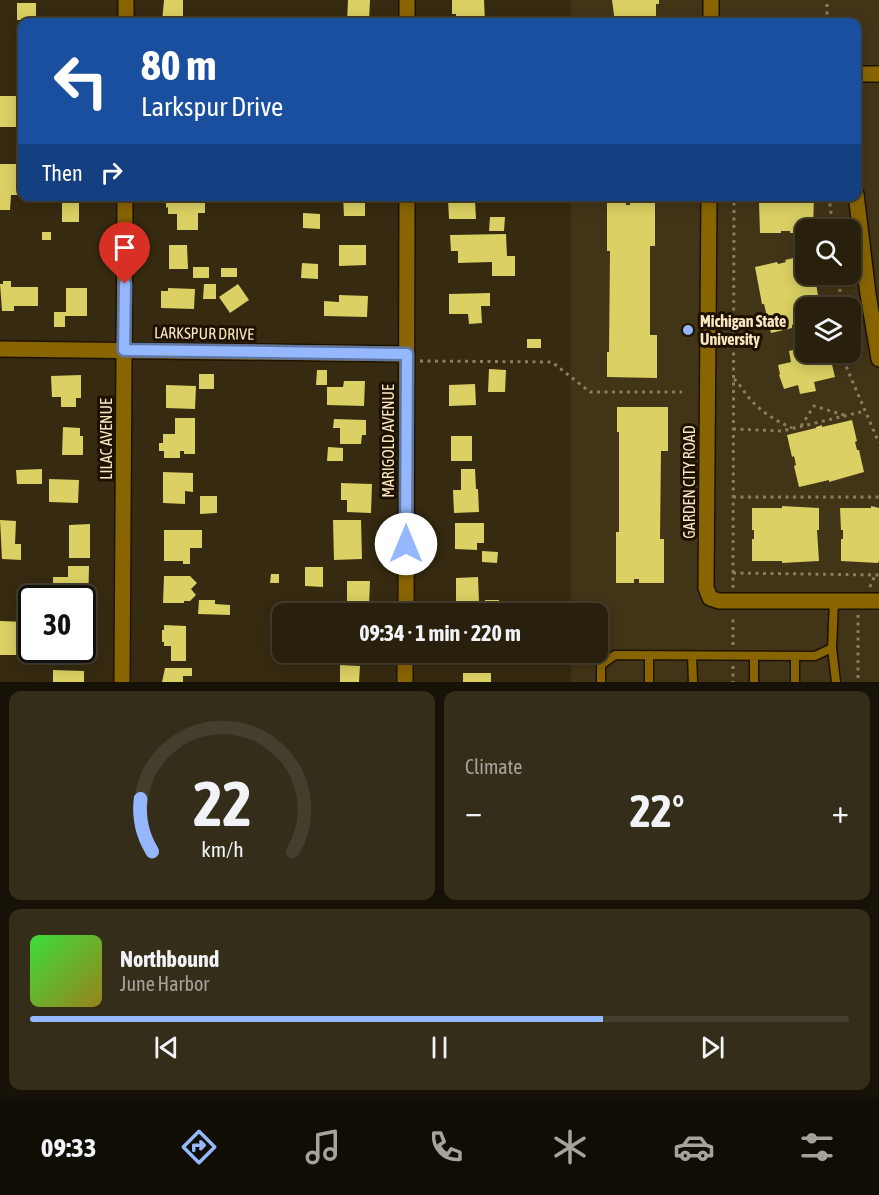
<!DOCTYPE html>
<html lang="en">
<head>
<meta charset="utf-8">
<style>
	:root { --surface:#28200c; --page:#342d1a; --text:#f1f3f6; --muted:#a5a39d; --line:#443e2d; --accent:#94b7fd }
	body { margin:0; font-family:"Asap Condensed",sans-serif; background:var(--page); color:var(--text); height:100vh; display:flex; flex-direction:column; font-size:22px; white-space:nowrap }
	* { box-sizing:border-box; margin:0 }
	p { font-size:20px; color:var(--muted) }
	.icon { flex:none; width:33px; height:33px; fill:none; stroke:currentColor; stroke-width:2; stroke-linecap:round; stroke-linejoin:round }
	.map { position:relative; height:682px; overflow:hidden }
	.panel { display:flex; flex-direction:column; gap:9px; padding:9px; background:#161207; flex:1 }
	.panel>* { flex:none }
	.hud { position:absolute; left:18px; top:18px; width:843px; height:183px; border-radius:12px; box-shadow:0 3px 15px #0003,0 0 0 2px var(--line); background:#1a4fa0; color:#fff; overflow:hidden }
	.buttons { position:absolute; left:795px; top:219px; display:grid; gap:12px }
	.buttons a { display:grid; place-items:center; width:66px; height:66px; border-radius:12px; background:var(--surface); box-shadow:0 3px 15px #0003,0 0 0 2px var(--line); font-size:30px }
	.speed { position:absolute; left:18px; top:585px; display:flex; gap:12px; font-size:30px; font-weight:700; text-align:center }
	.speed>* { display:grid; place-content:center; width:78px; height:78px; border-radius:50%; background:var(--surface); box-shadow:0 3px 15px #0003,0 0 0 2px var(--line); line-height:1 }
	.speed .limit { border:3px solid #111; border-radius:9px; background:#fff; color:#111 }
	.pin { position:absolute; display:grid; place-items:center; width:51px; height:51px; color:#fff; margin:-62px -26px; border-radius:50% 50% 50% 0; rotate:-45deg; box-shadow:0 0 6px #0007 }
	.pin .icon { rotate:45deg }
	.me { position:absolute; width:66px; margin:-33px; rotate:0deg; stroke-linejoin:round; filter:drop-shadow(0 0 4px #0008) }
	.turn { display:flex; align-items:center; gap:21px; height:126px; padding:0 24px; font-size:27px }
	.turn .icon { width:78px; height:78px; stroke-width:2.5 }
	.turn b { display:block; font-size:42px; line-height:51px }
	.then { display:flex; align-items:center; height:57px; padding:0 24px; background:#0003; gap:12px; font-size:22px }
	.big { font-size:45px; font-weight:700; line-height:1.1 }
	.panel .tile { flex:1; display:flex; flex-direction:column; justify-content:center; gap:9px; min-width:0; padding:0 21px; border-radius:12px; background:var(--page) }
	.panel .dial { align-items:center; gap:0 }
	.dial svg { height:156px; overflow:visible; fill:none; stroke:var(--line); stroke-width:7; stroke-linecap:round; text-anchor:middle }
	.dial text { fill:var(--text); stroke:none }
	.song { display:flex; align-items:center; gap:18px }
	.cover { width:72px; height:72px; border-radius:9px; background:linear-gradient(135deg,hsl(120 70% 55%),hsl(50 70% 35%)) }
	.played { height:6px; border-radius:3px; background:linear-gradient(90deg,var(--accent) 70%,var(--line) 70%) }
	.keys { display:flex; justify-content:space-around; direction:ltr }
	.heat { display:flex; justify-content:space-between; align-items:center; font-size:33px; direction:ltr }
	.panel .tiles { flex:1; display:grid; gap:9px; grid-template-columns:1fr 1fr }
	.tile:last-child { grid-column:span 2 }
	.trip { position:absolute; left:272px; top:603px; width:336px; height:60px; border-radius:12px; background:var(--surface); box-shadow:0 3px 15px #0003,0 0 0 2px var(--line); font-weight:700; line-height:60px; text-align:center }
	.tab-bar { display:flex; height:96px; justify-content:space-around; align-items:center; background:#100d05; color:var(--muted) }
	.tab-bar .icon { width:42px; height:42px }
	.tab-bar .current { color:var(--accent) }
	.tab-bar b { font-size:27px; color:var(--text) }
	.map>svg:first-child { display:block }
	.built { fill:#423417; fill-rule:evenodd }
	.building { fill:#dad063 }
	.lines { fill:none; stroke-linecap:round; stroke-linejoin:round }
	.service-casing { stroke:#1d1200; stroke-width:11 }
	.minor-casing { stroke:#1d1200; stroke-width:18 }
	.path { stroke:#8c7d5d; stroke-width:3; stroke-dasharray:3 4.5; stroke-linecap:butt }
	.service { stroke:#896502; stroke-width:8 }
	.minor { stroke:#896502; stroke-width:15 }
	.route-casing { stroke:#6077a4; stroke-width:15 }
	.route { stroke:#94b7fd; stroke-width:10 }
	.poi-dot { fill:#94b7fd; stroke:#1d1200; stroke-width:2 }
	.labels { text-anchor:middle; stroke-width:6; stroke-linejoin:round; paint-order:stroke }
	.poi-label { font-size:16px; font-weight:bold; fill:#fae6c0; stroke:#1d1200; text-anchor:start }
	.street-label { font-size:16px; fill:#fae6c0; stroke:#1d1200 }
</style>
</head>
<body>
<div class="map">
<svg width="879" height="682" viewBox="0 0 879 682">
	<rect width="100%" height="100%" fill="#362a10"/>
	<path class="built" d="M571,0H879V682H571V653L597,652V614L571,613V197L856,196V22H571ZM806,230H850V274H806ZM806,308H850V352H806Z"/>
	<path class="building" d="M164,0H183V16H188V22H162Z
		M348,0H370L369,22H347Z
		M452,0H484L485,22H456V14H452Z
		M612,0H659V4H656V22H615Z
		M17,3H36V20H17Z
		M0,96H22V127H0Z
		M0,164H17V195H11L10,210H0Z
		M67,196H79V222H62V200H67Z
		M169,196H205V213H198V230H177V214H168V207L166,208V197Z
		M343,196H365V216H344Z
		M757,196H814L813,230H806V233H790V231H781V233H760L759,203H757Z
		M448,200H475L476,219H449Z
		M607,201H626V205H630V201H655V246H650V335H657V378L607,377V352H609L610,251H607Z
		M303,213L320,214V229L303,228Z
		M490,217H505L504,231H489Z
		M42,232H51V240H42Z
		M506,234L507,256H515V276H492V262L458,263V251H451L450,235Z
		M169,245H187L188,269H169Z
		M339,245H366V265L339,266Z
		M806,255V274H812L814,284L816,283L820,308H806V325L801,326V323L792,325V328L771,333L764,304H762L755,267L777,262L778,264L786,262L785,260Z
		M302,263L318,264V279L301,278Z
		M193,267H209V278H193Z
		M221,268H237V277H221Z
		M3,281H11V287H38V306H14V311H2L0,284H3Z
		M204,284H216V299H203Z
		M238,284L249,300L230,313L219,297Z
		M66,288H87V316H65V327H54V312H66Z
		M168,288L195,289L194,309L161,308V291H168Z
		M490,293V306H481L482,323L469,324L468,314H449V294Z
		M339,295L368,296L367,317L324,316V301L339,302Z
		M527,339H541V348H527Z
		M806,347V352H808L809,358L829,352L835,377L814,382L816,391L800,394L798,385L784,389L779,375L780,374L778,365L791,362L789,351Z
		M489,369L506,370L505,392H488Z
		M317,370H327V385H316Z
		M199,374H214V389H199Z
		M81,375V398H76V407H61V397H52L51,376Z
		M344,381H365L364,406L327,405V387H343Z
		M475,384L476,405L449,406V385Z
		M166,385L196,386L195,409L166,408Z
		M617,407H668V451H661L660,539H664V583H639V579H634V583H616V532H619V432H617Z
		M175,418H195V454H184V451H180V458H164V451H159V443H163V434H175Z
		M334,419L366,420V435H362L361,444H340V428H333Z
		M852,420L857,441L855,442L857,450H859L864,472L829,482V480L799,487L794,466L796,465L794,456L792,457L787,435L816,428V427L822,425V427Z
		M63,427L80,428V436H83V455H62Z
		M451,436H472V461H451Z
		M328,447L343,448V461H327Z
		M42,469V484H17L16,470Z
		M461,469H475L476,489H478L479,512L454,513L453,490H461Z
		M163,472L193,473V492L185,491V504L163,503Z
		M49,479L79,480L78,503L49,502Z
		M341,483L372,484L371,513L347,512V500H341Z
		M200,496H217V513L200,514Z
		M782,506L819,508V530H817L819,561L782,563V561H752V539H754V530H752V508H782Z
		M871,506L879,508V561L878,563L841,561V539H843V530H841L840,508H871Z
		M0,520L16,521L15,544H21V560L2,559Z
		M333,520H361L362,559L334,560Z
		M455,523H484V543H477V550L455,549Z
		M90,524V558H69V525Z
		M164,530H202V548H190V564H183V561H164Z
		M482,551L498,552L497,563L482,562Z
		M68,566H89L88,610H82V598H53V577H68Z
		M305,567H323V587L305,586Z
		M271,574H279V583H270Z
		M164,576H190L197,583L191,589L196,595L190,601H184V603H163Z
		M478,577L479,602L456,603V578Z
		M347,581H370L369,606L347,605Z
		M199,600H215V604L230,605V615L198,614Z
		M485,600H499V611H485Z
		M0,621L27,622L26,655H0Z
		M164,625L186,626V661H171V646H164V642H162V630H164Z
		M41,650H57V664H41Z
		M343,652H356V660H343Z
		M340,665L360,666L359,682H340Z
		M165,668H192V676H183V682H162Z
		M53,670L84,671V682H53Z
		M463,673H491V682H463Z"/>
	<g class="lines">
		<defs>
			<path id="service" d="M832,648L836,682
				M692,656L693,682
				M754,656V682
				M795,656V682
				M601,682V665L615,655L815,656L832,648L834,601
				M649,682V655"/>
			<path id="minor" d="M711,0V22
				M126,22V0
				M407,22V0
				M856,74H879
				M856,194L868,294L879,359
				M709,196L706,588L710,598L719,601H879
				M0,349L407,354
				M406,614L407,196
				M122,682L125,196
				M405,682V652"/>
		</defs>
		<use href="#service" class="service-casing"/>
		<use href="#minor" class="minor-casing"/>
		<path class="path" d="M827,22V0
			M829,196L833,230
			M838,274L842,308
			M840,298L853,296
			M844,352L845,364L879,443
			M420,361L552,362L590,392H682
			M734,379C739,383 742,389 746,394C758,410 774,420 792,428
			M801,426L814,406L844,415
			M733,429L782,431L865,411
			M733,497H879
			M733,573L879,575
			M870,587L875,575
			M733,588L734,196
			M858,615V682
			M733,645V615
			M733,666V682"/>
		<use href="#service" class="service"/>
		<use href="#minor" class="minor"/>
	</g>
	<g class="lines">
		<defs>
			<path id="route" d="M125,284L124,350L407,354L406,544"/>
		</defs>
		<use href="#route" class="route-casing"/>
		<use href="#route" class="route"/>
	</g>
	<circle class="poi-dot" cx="688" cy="330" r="6"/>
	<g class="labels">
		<g class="poi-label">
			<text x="700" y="327">Michigan State<tspan x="700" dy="18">University</tspan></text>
		</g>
		<g class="street-label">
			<text transform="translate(204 333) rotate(1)" y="6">LARKSPUR DRIVE</text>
			<text transform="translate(106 439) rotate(-90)" y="6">LILAC AVENUE</text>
			<text transform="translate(388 441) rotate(-90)" y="6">MARIGOLD AVENUE</text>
			<text transform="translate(689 482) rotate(-90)" y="6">GARDEN CITY ROAD</text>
		</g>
	</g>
</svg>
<div class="buttons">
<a><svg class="icon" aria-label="search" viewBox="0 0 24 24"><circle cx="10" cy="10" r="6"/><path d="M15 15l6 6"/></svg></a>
<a><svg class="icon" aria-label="layers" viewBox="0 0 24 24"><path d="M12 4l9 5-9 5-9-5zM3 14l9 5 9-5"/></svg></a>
</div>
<div class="speed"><div class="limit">30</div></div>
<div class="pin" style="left:125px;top:284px;background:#d93025"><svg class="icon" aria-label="arrive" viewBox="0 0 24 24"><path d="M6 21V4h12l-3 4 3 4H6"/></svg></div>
<svg class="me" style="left:406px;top:544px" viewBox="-20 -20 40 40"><circle r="19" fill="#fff"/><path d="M0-13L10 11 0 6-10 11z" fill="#94b7fd"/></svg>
<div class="trip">09:34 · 1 min · 220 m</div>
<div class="hud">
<div class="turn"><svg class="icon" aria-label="left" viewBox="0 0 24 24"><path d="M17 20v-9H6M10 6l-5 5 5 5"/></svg><div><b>80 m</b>Larkspur Drive</div></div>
<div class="then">Then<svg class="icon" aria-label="right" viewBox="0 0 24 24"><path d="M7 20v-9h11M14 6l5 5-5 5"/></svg></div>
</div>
</div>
<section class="panel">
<div class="tiles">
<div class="tile dial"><svg viewBox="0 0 100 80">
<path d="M14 69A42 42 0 1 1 86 69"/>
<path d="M14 69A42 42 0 0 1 8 42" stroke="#94b7fd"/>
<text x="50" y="56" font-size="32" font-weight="700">22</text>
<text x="50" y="72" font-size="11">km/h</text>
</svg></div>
<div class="tile"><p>Climate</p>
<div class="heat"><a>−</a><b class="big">22°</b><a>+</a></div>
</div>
<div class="tile">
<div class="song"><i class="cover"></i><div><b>Northbound</b><p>June Harbor</p></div></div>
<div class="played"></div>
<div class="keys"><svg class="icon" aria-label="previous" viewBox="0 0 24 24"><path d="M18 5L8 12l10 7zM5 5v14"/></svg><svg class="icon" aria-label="pause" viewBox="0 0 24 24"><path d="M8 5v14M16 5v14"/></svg><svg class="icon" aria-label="next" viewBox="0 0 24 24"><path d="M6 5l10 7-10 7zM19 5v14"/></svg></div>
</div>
</div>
</section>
<nav class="tab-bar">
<b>09:33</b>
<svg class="icon current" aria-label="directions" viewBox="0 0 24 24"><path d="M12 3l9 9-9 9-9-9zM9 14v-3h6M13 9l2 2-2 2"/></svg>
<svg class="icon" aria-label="music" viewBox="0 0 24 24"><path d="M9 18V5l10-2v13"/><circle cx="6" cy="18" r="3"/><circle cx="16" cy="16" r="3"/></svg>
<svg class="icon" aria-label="phone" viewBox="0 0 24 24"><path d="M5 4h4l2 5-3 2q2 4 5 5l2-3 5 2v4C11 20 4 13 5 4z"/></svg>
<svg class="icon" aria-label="climate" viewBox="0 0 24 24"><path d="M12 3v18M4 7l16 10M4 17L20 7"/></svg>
<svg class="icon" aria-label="car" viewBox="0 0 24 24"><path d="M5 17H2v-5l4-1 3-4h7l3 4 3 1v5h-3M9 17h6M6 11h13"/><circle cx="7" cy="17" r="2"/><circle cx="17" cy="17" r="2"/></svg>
<svg class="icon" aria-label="filters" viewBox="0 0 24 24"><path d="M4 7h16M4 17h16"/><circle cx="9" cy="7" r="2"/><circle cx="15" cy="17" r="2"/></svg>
</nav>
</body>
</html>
